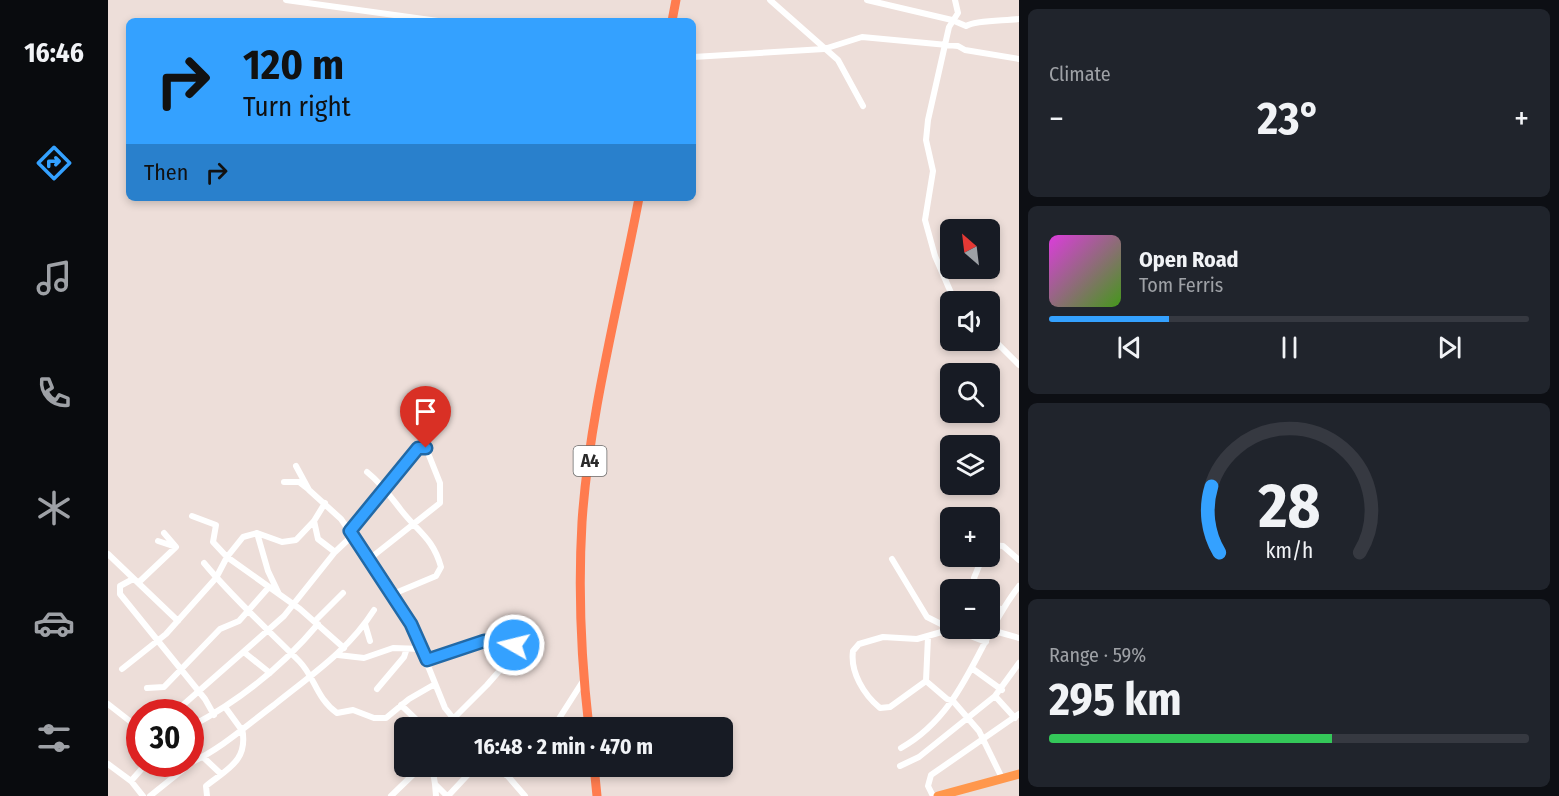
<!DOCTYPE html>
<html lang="en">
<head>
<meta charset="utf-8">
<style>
	:root { --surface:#171b24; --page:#20242c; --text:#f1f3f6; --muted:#9ea1a6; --line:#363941; --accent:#34a1ff }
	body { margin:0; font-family:"Fira Sans Condensed",sans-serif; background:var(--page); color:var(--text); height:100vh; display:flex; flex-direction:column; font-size:22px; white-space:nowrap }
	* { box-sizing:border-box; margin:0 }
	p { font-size:20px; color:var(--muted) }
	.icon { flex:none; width:33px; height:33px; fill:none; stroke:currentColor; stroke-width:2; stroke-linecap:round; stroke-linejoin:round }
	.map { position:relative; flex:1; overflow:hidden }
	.side { display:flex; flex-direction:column; gap:9px; padding:9px; background:#0d0f14; width:540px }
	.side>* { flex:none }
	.hud { position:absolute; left:18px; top:18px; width:570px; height:183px; border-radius:9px; box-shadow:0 3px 9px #0003; background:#34a1ff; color:#111; overflow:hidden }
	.needle { width:39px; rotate:332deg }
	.fabs { position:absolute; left:832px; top:219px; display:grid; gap:12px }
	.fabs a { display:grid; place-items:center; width:60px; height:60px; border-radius:9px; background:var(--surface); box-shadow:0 3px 9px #0003; font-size:30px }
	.speed { position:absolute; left:18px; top:699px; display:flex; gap:12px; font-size:30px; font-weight:700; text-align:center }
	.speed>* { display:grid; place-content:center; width:78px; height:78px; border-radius:50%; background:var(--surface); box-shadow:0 3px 9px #0003; line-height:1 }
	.speed .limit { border:9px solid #d22; background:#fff; color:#111 }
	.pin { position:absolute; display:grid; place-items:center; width:51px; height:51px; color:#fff; margin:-62px -26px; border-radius:50% 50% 50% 0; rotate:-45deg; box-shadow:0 0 6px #0007 }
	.pin .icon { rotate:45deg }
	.me { position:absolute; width:66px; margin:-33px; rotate:278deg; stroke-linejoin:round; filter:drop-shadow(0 0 4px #0008) }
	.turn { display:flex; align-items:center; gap:21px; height:126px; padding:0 18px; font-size:27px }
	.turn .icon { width:78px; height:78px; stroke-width:2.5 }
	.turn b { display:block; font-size:42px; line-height:51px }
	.then { display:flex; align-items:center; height:57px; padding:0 18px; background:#0003; gap:12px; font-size:22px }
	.big { font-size:45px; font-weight:700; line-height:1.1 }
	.side .card { flex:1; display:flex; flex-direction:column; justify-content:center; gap:9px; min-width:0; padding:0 21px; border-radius:9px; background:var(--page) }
	.side .dial { align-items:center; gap:0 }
	.dial svg { height:156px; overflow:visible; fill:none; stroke:var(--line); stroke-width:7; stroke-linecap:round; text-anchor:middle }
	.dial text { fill:var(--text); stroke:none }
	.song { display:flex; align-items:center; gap:18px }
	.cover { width:72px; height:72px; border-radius:9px; background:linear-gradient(135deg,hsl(300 70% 55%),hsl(100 70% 35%)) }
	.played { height:6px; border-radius:3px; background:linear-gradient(90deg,var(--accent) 25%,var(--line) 25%) }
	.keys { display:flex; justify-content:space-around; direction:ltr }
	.heat { display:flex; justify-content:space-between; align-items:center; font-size:33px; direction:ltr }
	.charge { height:9px; border-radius:4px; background:linear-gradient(90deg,#34c759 59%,var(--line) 0) }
	.trip { position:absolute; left:286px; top:717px; width:339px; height:60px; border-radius:9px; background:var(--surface); box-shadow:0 3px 9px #0003; font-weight:700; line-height:60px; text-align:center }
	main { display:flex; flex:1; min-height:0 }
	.tabs { display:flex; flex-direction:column; width:108px; justify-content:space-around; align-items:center; background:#090b0e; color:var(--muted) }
	.tabs .icon { width:42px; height:42px }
	.tabs .active { color:var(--accent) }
	.tabs b { font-size:27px; color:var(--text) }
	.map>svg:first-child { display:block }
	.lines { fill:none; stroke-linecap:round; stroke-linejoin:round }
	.minor { stroke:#fff; stroke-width:6 }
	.primary { stroke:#ff974c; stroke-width:9 }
	.trunk { stroke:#ff7c4f; stroke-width:9 }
	.route-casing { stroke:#2269a6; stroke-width:15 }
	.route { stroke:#34a1ff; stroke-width:10 }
	.labels { text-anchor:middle; stroke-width:6; stroke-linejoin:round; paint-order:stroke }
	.shield { fill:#fff; stroke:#696969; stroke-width:1.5 }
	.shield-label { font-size:18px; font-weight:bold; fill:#292929 }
</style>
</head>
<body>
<main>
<nav class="tabs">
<b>16:46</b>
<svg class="icon active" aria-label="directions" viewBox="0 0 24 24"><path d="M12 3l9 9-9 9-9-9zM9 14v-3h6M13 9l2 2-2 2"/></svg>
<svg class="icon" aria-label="music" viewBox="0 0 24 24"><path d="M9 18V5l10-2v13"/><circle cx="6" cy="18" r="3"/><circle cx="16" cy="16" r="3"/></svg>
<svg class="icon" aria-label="phone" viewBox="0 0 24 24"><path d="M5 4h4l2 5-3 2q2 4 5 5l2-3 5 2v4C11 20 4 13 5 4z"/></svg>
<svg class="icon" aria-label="climate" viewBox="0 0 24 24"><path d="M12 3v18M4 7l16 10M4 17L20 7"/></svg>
<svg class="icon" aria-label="car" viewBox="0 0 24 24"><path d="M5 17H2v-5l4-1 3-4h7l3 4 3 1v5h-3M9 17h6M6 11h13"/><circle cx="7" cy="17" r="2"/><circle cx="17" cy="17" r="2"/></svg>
<svg class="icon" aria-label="filters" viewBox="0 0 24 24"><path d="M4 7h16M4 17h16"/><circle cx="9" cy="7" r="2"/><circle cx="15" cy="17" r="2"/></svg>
</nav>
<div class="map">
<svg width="911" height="796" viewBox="0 0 911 796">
	<rect width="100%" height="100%" fill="#edded9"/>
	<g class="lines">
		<path class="minor" d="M178,0L330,21
			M662,0L730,60L755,106
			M759,0L844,20L858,26C869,20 896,21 911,19
			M847,0L850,13L841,27L820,120L818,140L825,171L817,220L827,256L847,302
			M585,57L716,49L754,37L850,46L857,50L911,59
			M882,336L911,365
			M188,466L201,490L233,519L286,596L303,624L337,708L353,728
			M259,472C274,484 282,496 293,510C310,532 325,538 333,567L328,576L285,594
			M176,482H191L200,489
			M84,516L108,525L105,542L119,557L192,609L236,648
			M206,521L210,539L227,552
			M242,531L310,448H318L332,483V503L260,560
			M149,533L160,571L171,594
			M50,541L68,547L56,533
			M882,545L895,546L911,560
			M0,554L70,621
			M784,559L819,617L843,629
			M96,563C125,598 159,629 191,661C207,677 208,698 229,713L245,710L266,718H278L301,699L327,684
			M25,579L12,586V594L97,699L106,715
			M30,583L68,547
			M870,590L866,578L875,556
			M882,601L893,610
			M207,621L235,593
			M257,624L262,641
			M883,630L911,638
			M820,637L818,681L839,699L845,701L871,731L894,778
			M137,653L162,673
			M230,655L256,658L285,648L314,649
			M319,660L376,641L402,642L407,653L379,685L345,719
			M14,669L58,634L108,578L119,557L135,537L149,533L174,542L188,540L206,521L217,503
			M865,669L894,690
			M818,681L782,707L772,708C756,695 742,672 745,651L751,644L775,637L809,639L844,629L878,642
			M39,688L56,687L112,629L131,621L161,587
			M269,689L296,657L298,651
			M0,704L32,729
			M293,705L314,725L325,728
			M117,707L133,729
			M67,712L176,616L227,552L245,535
			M907,718L887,696L911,663
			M82,727C131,701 174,667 210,624
			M325,728L348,722
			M445,728L475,681
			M793,748C858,711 869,640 911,586
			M95,757L113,774
			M295,758L297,757
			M82,763C113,749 139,725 166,705C203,675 240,651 266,610
			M0,764L23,781L35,796
			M324,766L327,784L339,796
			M391,766L417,796
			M792,766L811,757L887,696
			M398,775L408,766
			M23,781L38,764
			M327,784L328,796
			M42,796L82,764
			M99,796L98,786C119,769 141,761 134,728
			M283,796L314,766
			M340,796L368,766
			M825,796L820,786L823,775L911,714"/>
		<path class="primary" d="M830,796L911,774"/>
		<path class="trunk" d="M564,21L568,0
			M481,728C473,659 470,591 474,522C481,416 511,303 531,198
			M486,766L489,796"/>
	</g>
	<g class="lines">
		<defs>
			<path id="route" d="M318,448H310L242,531L303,624L319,660L376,641L402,642L406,645"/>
		</defs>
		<use href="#route" class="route-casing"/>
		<use href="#route" class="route"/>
	</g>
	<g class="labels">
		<rect class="shield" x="465.5" y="446" width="33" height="30" rx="4.5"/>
		<g class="shield-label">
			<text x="482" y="467">A4</text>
		</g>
	</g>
</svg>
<div class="fabs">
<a><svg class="needle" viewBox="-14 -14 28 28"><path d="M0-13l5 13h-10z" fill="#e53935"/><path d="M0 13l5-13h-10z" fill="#9ea1a6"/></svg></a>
<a><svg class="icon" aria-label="sound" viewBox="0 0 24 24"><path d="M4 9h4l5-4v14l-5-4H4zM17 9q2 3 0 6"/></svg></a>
<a><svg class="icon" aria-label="search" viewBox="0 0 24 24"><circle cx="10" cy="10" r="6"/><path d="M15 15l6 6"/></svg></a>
<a><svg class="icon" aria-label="layers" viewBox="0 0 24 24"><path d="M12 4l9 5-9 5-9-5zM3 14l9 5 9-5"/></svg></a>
<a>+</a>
<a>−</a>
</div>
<div class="speed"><div class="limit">30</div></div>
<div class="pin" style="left:318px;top:448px;background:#d93025"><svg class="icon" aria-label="arrive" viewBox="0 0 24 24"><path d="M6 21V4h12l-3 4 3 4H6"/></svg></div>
<svg class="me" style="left:406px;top:645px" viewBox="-20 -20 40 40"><circle r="17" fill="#34a1ff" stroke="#fff" stroke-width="3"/><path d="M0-11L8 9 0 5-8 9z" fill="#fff"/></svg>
<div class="trip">16:48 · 2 min · 470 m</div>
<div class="hud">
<div class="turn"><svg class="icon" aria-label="right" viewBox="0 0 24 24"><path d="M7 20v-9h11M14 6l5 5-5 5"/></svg><div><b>120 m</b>Turn right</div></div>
<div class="then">Then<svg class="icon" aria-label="right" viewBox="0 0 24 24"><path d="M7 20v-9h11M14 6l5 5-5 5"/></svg></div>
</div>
</div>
<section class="side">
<div class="card"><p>Climate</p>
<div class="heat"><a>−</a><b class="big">23°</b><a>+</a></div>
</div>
<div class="card">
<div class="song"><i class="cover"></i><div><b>Open Road</b><p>Tom Ferris</p></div></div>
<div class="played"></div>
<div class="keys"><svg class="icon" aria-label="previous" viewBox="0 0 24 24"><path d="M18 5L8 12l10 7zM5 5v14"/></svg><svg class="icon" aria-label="pause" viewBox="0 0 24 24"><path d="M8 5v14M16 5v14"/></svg><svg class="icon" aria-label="next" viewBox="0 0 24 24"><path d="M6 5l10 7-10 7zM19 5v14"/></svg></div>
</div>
<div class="card dial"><svg viewBox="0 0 100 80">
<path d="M14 69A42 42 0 1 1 86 69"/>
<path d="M14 69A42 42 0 0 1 10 35" stroke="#34a1ff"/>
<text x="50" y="56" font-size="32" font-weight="700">28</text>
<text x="50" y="72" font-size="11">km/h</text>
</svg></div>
<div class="card"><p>Range · 59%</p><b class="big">295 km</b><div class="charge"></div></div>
</section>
</main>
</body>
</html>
